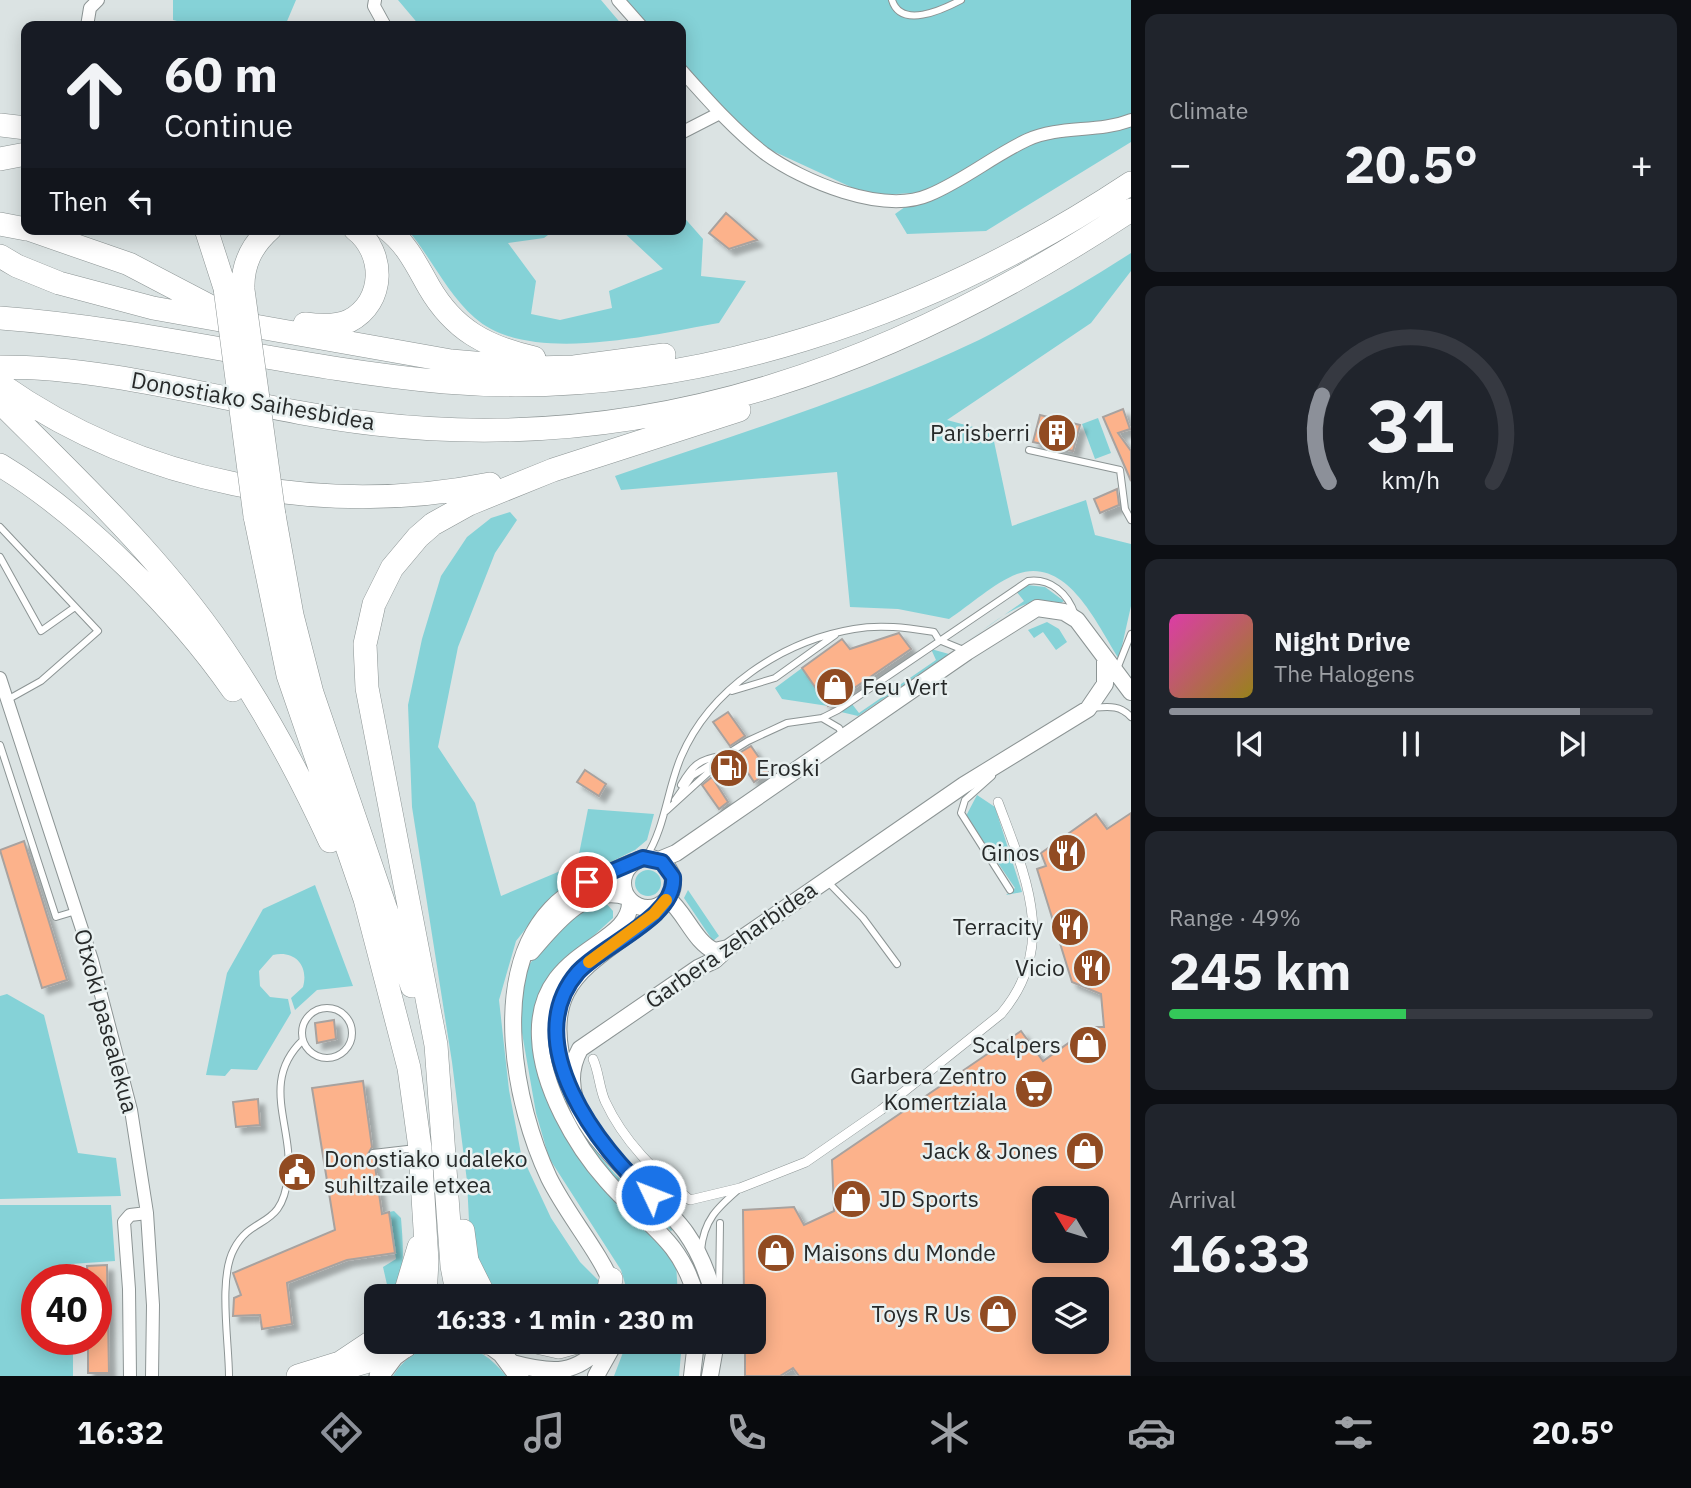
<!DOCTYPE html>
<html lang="en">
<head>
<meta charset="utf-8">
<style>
	:root { --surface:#171b24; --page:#20242c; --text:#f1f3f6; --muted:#9ea1a6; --line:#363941; --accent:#8c9099 }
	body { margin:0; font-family:"IBM Plex Sans",sans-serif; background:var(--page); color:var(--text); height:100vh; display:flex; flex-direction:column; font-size:26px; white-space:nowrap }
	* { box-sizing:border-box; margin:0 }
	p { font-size:23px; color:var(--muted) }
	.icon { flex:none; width:38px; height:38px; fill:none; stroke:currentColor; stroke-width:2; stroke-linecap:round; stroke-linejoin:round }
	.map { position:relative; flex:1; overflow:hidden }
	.drawer { display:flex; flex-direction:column; gap:14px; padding:14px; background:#0d0f14; width:560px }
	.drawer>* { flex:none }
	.guide { position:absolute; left:21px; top:21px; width:665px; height:214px; border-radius:14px; box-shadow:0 4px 18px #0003; background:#171b24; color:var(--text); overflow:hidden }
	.needle { width:46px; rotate:308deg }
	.tools { position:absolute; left:1032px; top:1186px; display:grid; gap:14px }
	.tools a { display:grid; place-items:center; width:77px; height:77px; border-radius:14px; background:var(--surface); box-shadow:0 4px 18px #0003; font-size:35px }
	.speed { position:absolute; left:21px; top:1264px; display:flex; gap:14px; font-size:35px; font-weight:700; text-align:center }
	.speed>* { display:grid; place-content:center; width:91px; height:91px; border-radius:50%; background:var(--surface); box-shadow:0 4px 18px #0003; line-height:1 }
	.speed .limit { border:10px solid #d22; background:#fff; color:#111 }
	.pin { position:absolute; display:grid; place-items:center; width:60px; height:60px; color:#fff; margin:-30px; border:4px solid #fff; border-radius:50%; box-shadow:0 2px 7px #0007 }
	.me { position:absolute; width:77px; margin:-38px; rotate:313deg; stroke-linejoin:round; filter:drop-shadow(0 0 5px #0008) }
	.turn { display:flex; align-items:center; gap:24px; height:147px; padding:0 28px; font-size:32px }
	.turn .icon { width:91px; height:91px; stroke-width:2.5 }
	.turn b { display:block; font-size:49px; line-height:60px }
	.then { display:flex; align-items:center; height:66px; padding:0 28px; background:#0003; gap:14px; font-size:26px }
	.big { font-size:52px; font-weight:700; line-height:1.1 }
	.drawer .tile { flex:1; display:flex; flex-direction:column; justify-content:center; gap:10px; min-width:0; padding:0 24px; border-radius:14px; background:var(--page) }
	.drawer .dial { align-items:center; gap:0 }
	.dial svg { height:182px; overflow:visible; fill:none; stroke:var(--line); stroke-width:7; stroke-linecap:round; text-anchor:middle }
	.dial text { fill:var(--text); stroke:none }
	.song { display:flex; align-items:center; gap:21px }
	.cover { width:84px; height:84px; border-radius:10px; background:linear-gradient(135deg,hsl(320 70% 55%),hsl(50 70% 35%)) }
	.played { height:7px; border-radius:4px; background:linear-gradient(90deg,var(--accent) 85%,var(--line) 85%) }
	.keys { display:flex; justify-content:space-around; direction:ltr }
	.heat { display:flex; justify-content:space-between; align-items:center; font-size:38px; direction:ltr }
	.charge { height:10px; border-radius:5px; background:linear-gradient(90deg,#34c759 49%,var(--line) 0) }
	.trip { position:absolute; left:364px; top:1284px; width:402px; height:70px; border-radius:14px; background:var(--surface); box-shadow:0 4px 18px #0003; font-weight:700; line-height:70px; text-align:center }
	.dock { display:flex; height:112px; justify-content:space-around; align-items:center; background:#090b0e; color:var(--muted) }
	.dock .icon { width:49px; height:49px }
	.dock .on { color:var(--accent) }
	.dock b { font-size:32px; color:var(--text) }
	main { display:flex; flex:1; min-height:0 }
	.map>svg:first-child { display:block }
	.green { fill:#85d2d7 }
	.building { fill:#fcb28b; stroke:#a8a29f; stroke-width:2; fill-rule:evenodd; filter:url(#shadow) }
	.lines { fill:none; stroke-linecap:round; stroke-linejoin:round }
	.service-casing { stroke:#8c9494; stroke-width:8 }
	.pedestrian-casing { stroke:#8c9494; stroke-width:10 }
	.minor-casing { stroke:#8c9494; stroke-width:14 }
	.tertiary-casing { stroke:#8c9494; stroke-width:18 }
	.secondary-casing { stroke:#8c9494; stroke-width:19 }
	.primary-casing { stroke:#8c9494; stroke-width:21 }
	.motorway-casing { stroke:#8c9494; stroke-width:24 }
	.service { stroke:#fff; stroke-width:6 }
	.pedestrian { stroke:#fff; stroke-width:9 }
	.minor { stroke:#fff; stroke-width:12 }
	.tertiary { stroke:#fff; stroke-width:16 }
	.secondary { stroke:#fff; stroke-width:18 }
	.primary { stroke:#fff; stroke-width:19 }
	.motorway { stroke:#fff; stroke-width:23 }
	.motorway-bridge-casing { stroke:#8c9494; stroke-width:24; stroke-linecap:butt }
	.motorway-bridge { stroke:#fff; stroke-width:23 }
	.route-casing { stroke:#114b97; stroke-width:18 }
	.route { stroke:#1a73e8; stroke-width:12 }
	.slow { stroke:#f59e0b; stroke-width:12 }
	.labels { text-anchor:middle; stroke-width:5; stroke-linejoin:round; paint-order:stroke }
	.street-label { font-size:23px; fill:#272a2a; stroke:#e8f0f0 }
	.poi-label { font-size:23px; fill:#272a2a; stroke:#e8f0f0; text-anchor:end }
</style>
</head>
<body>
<main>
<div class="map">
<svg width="1131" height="1376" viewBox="0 0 1131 1376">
	<defs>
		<filter id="shadow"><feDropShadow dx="6" dy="6" stdDeviation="2" flood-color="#0004"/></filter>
	</defs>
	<rect width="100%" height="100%" fill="#dbe3e3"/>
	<path class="green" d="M173,0H296L285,26H197L173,20Z
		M398,0H601L623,26H420Z
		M624,0H1131V142L986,231L907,234L895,214L926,192L882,195L853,188L764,147L722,113L681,64V26H648Z
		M681,214L703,239L701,276L746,281L719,323C654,334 529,366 475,318C447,294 431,257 407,229H556L544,238L508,243L536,281L531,314L560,320L612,308L609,291L663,269L620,229H681Z
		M1131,253V271L1091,323L947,420L992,432L1012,526L1086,500L1095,535L1131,544V606L1119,659C1097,625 1068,556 1017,574C994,583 970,605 949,619L898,609L850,607L837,472L621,490L615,476C737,434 862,396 979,340C1031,314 1081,285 1131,253Z
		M1098,418L1111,453L1095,459L1082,424Z
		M510,512L517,520L495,553L458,647L438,747L475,803L501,896L577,864L588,809L654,814L647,840L635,850L570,882L543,907L516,941L499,1000L509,1090L521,1154L551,1218L580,1262L599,1281L602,1297H495L470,1241L467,1181L452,1062L412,807L408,705L422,639L441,576L467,537L491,518Z
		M1027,585L1045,587L1064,601L1061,603C1023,593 996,622 966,642L1024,601L1016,591Z
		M1047,622L1059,629L1067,642L1056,650L1043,632L1034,638L1028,630Z
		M931,649L949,654L858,716L841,712L852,704L859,713L936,660Z
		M802,668L828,706L782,699L775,688Z
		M977,795L995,807L1022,892L1006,895L1015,888L966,816Z
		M635 883a13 13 0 1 1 26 0a13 13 0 1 1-26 0Z
		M315,885L353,986L317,990L295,1010L291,998L303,987C309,966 295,950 273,955L259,971L260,986L270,997L288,999L291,1013L257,1070L231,1069L225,1076L206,1075L227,973L263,909Z
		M688,890L719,936L713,941L684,898Z
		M604,901L613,911V918L555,971L542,1000L544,1061L603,1188L676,1262L678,1297H629L621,1270L549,1158L536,1113L518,1010L527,968L546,941L571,915Z
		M7,994L44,1015L78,1153L116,1158L121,1196L0,1199V996Z
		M557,996C558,1022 557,1050 561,1076C567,1112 594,1152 619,1178C636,1196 657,1210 673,1229L671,1231C658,1218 644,1207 631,1194C578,1142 538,1072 557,996Z
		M0,1205H111L115,1261L71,1264L72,1279H37V1339H73V1376H0Z
		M394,1211L401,1218C403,1245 406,1272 394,1297H379L388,1289L383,1267L396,1259L389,1212Z
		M627,1342H682L679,1376H614Z
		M455,1343C478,1349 491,1357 506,1376H393C408,1352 429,1345 455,1343Z"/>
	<path class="building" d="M726,213L757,240L729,249L709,233Z
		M1123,409L1130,429L1118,433L1131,451V481L1103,417Z
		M1040,415L1080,425L1073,451L1033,442Z
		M1117,489L1119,505L1100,513L1094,499Z
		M899,633L911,649L828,706L802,668L842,639L850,649Z
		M728,712L745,736L730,746L713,722Z
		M751,746L769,772L754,782L736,755Z
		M585,770L606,784L599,796L577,782Z
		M712,777L728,802L719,809L702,785Z
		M1131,813V1376H799L793,1368L780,1376H745V1342H754V1297H744L743,1210L794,1207L804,1225L834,1211L832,1160L1021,1031L1043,1061L1091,1027H1104L1101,994L1072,982L1037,869L1046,866L1041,853L1096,814L1107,829ZM1045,1199H1097V1251H1045ZM1045,1290H1097V1342H1045Z
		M24,841L67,980L42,988L0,850Z
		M334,1020L336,1039L317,1043L315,1023Z
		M363,1081L372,1147L368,1154L374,1159L382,1214L389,1212L395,1253L347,1260L287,1283L292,1324L262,1329L260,1315L233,1316L234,1298L241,1295L233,1273L335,1230L312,1088Z
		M258,1099L260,1125L236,1127L233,1102Z
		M107,1265L109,1373H88V1339H96V1279H88L87,1266Z"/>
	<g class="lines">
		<defs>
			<path id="service" d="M892,0C901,29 942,10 961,0
				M1029,450L1120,470L1125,509L1131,520
				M0,527L98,631L41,681L7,700
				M0,557L41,631L75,607
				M1117,669L1131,634
				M732,691L775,678L835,635
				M1090,708C1107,707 1119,704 1131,717
				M822,718L839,728L844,737
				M0,745L56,917L76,911
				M992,776L965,800L961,813L1010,890
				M681,785C692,766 699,759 721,756
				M675,800L692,776L748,741L787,723L822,718L838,710L1028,581C1050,578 1068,593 1075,615
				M666,811L722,760
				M646,857C665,828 667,790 681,757C710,689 782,641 854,629C881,624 907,628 934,632L939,640L966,651
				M827,881L863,918L897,964
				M302 1033a25 25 0 1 1 50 0a25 25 0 1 1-50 0Z
				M373,1153L416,1148
				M701,1250C704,1220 717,1208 739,1189
				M719,1295L720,1223
				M229,1376C229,1342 218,1278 234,1249C253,1213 282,1231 288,1176C294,1126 259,1082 303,1040"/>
			<path id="pedestrian" d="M593,1059C599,1072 599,1087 605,1101C624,1142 655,1172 690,1200L740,1188L806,1162L881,1110L1001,1014C1059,946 1025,875 998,802"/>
			<path id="minor" d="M375,0L374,6L385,26
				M618,0L641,26
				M87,26L90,8L98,0
				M681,70C707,99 733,129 764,153C802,181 883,215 929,195C963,181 993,156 1027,140C1060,125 1098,133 1131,120
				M681,133L720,113
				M0,678L92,960L131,1110L147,1213L153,1305L152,1376
				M130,1376L129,1289L124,1222L130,1215L147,1213"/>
			<path id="tertiary" d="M623 883a25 25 0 1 1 50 0a25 25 0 1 1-50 0Z
				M659,860L676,853L967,652L1037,608L1064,612L1077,620L1131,692
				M668,899C685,912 695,943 715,951L728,948
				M630,901C632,948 535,948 540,1038C542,1087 575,1145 607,1181C643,1223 681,1238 696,1297
				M531,952C555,924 587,883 627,897
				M568,1083C537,980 585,970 655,914L662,904
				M614,1288C599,1251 568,1216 549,1178C514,1104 489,975 551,909C573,885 604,875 633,862
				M714,1297C708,1273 700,1253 686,1233C652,1184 541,1119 580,1049L698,968L715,960L728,948L964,785L1088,709L1105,684V661
				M512,1363C553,1374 576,1376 606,1342
				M596,1376L615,1342
				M692,1376L696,1342
				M710,1376L716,1342"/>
			<path id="secondary" d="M330,1375L394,1356"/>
			<path id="primary" d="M487,1342L502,1353L519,1376
				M379,1376L394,1356L413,1342"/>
			<path id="motorway" d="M0,125L26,128
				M0,159L26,154
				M0,224L26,229
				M28,229L129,264L213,308
				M206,229L225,288
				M387,229C407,244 417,266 429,287C454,330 486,347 534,358
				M0,256L17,266L59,283L153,308L451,361L535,368L574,367L664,355
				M243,290C242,265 251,246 270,229
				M0,318C150,329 295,369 445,382C687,402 932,315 1131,183
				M305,324C320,326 335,327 349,321C386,302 385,252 355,229
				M0,367C127,367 250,410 376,424C656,456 900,362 1131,210
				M0,384C141,483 321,518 490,484
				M0,402C82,484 170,566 233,664C270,720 302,780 330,841
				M0,465C82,514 179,612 233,690
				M274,515L292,615L312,693L412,986
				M255,516L288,675L365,899L409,1068L420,1148L427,1261L425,1297
				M463,1231L467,1261L485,1297
				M404,1297L419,1247
				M458,1297L452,1266L436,1045L367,688L365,644L374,604L392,568L418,537L433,524L469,504L553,470L739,410
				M607,1297L611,1279
				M488,1342V1343
				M537,1342L559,1347L577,1342
				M405,1346L408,1342
				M298,1376L340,1363L376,1339"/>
		</defs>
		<use href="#service" class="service-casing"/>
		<use href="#pedestrian" class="pedestrian-casing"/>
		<use href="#minor" class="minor-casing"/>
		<use href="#tertiary" class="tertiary-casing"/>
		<use href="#secondary" class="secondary-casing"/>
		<use href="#primary" class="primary-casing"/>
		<use href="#motorway" class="motorway-casing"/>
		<use href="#service" class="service"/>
		<use href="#pedestrian" class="pedestrian"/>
		<use href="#minor" class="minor"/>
		<use href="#tertiary" class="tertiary"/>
		<use href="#secondary" class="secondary"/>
		<use href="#primary" class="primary"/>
		<use href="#motorway" class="motorway"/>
		<defs>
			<path id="motorway-bridge" d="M225,288L255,516
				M243,290L274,515"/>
		</defs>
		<use href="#motorway-bridge" class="motorway-bridge-casing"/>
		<use href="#motorway-bridge" class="motorway-bridge"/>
	</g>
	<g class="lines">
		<defs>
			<path id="route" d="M587,882L643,858L662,862L673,877C677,917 602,945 578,972C517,1042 599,1149 651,1195"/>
		</defs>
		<use href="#route" class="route-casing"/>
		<use href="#route" class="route"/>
		<path class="slow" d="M589,962L654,914L666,900"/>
	</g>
	<defs>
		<symbol id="building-disc" viewBox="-11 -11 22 22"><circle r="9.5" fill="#914b22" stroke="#e8f0f0"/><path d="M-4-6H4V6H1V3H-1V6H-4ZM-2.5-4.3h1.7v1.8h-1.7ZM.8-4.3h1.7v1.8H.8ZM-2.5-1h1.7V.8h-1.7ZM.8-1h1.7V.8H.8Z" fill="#fff"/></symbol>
		<symbol id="shop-disc" viewBox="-11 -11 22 22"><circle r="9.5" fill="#914b22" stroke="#e8f0f0"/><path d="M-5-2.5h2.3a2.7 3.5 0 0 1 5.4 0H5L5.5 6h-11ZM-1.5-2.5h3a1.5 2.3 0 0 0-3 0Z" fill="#fff"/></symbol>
		<symbol id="fuel-disc" viewBox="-11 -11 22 22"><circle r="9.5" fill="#914b22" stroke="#e8f0f0"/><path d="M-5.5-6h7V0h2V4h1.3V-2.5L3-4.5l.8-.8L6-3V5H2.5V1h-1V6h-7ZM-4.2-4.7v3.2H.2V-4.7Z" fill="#fff"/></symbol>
		<symbol id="restaurant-disc" viewBox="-11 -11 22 22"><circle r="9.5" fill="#914b22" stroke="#e8f0f0"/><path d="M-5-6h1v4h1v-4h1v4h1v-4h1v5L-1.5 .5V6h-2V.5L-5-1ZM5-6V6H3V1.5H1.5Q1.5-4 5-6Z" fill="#fff"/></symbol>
		<symbol id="supermarket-disc" viewBox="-11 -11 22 22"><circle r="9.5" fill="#914b22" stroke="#e8f0f0"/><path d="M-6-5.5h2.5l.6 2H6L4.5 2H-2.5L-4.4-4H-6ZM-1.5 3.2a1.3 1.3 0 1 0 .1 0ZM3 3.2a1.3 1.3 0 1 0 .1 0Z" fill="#fff"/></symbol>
		<symbol id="civic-disc" viewBox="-11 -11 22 22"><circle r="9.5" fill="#914b22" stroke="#e8f0f0"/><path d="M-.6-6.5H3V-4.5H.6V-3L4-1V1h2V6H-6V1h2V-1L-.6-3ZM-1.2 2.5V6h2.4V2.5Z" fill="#fff"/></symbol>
	</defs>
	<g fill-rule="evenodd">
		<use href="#building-disc" x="1035" y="411" width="44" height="44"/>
		<use href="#shop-disc" x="813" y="665" width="44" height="44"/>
		<use href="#fuel-disc" x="707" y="746" width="44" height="44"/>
		<use href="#restaurant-disc" x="1045" y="831" width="44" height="44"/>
		<use href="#restaurant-disc" x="1048" y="905" width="44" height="44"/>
		<use href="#restaurant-disc" x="1070" y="946" width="44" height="44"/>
		<use href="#shop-disc" x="1066" y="1023" width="44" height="44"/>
		<use href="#supermarket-disc" x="1012" y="1067" width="44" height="44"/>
		<use href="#shop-disc" x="1063" y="1129" width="44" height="44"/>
		<use href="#civic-disc" x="275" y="1150" width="44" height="44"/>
		<use href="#shop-disc" x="830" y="1177" width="44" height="44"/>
		<use href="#shop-disc" x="754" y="1231" width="44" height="44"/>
		<use href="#shop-disc" x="976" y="1292" width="44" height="44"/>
	</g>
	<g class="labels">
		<g class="street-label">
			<text transform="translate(253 401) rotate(10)" y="8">Donostiako Saihesbidea</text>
			<text transform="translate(731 945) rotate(-35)" y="8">Garbera zeharbidea</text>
			<text transform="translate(106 1021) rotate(75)" y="8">Otxoki pasealekua</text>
		</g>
		<g class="poi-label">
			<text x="1030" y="441">Parisberri</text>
			<text x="862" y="695" text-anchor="start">Feu Vert</text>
			<text x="756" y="776" text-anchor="start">Eroski</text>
			<text x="1040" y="861">Ginos</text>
			<text x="1043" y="935">Terracity</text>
			<text x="1065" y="976">Vicio</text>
			<text x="1061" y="1053">Scalpers</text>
			<text x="1007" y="1084">Garbera Zentro<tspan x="1007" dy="26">Komertziala</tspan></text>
			<text x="1058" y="1159">Jack &amp; Jones</text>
			<text x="324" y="1167" text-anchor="start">Donostiako udaleko<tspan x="324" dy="26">suhiltzaile etxea</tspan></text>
			<text x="879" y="1207" text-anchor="start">JD Sports</text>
			<text x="803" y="1261" text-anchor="start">Maisons du Monde</text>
			<text x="971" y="1322">Toys R Us</text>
		</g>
	</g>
</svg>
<div class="tools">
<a><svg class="needle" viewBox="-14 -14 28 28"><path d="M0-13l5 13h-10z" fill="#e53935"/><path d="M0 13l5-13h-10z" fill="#9ea1a6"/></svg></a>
<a><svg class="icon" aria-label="layers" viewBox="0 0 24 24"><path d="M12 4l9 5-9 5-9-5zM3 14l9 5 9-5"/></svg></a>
</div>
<div class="speed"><div class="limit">40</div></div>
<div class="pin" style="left:587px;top:882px;background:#d93025"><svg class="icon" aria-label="arrive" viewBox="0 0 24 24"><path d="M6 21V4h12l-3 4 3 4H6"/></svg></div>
<svg class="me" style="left:651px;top:1195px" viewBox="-20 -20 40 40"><circle r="17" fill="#1a73e8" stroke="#fff" stroke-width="3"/><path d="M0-11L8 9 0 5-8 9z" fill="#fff"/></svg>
<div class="trip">16:33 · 1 min · 230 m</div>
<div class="guide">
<div class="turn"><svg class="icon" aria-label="ahead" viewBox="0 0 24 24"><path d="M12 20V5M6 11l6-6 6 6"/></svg><div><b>60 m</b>Continue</div></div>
<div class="then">Then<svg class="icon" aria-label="left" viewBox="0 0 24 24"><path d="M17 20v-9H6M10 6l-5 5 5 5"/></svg></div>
</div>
</div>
<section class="drawer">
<div class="tile"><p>Climate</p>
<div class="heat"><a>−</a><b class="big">20.5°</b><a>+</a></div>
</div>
<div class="tile dial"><svg viewBox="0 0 100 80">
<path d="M14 69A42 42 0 1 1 86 69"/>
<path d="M14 69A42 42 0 0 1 11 31" stroke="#8c9099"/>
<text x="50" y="56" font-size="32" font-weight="700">31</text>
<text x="50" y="72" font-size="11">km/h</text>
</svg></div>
<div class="tile">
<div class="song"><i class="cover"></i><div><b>Night Drive</b><p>The Halogens</p></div></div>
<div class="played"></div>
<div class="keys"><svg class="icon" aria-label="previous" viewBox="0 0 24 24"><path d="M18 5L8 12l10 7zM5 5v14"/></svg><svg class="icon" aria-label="pause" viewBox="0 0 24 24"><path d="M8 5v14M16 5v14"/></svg><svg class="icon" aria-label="next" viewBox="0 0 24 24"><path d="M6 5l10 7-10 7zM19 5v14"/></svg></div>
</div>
<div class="tile"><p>Range · 49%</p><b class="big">245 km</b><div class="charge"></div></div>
<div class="tile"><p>Arrival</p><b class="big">16:33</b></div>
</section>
</main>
<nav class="dock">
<b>16:32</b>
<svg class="icon on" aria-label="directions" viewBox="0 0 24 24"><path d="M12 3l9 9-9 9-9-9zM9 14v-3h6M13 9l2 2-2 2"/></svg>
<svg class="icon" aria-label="music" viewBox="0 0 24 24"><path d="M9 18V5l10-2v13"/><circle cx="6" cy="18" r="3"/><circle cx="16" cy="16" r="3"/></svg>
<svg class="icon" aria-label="phone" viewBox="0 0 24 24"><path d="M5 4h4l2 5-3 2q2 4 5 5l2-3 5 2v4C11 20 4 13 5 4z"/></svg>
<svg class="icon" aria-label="climate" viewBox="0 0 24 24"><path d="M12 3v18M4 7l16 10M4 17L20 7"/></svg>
<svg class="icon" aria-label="car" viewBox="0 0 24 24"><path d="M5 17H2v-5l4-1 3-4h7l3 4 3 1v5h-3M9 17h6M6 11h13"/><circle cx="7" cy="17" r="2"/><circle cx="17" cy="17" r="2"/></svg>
<svg class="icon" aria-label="filters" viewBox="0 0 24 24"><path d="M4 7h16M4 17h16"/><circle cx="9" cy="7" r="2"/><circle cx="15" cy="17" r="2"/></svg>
<b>20.5°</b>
</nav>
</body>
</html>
